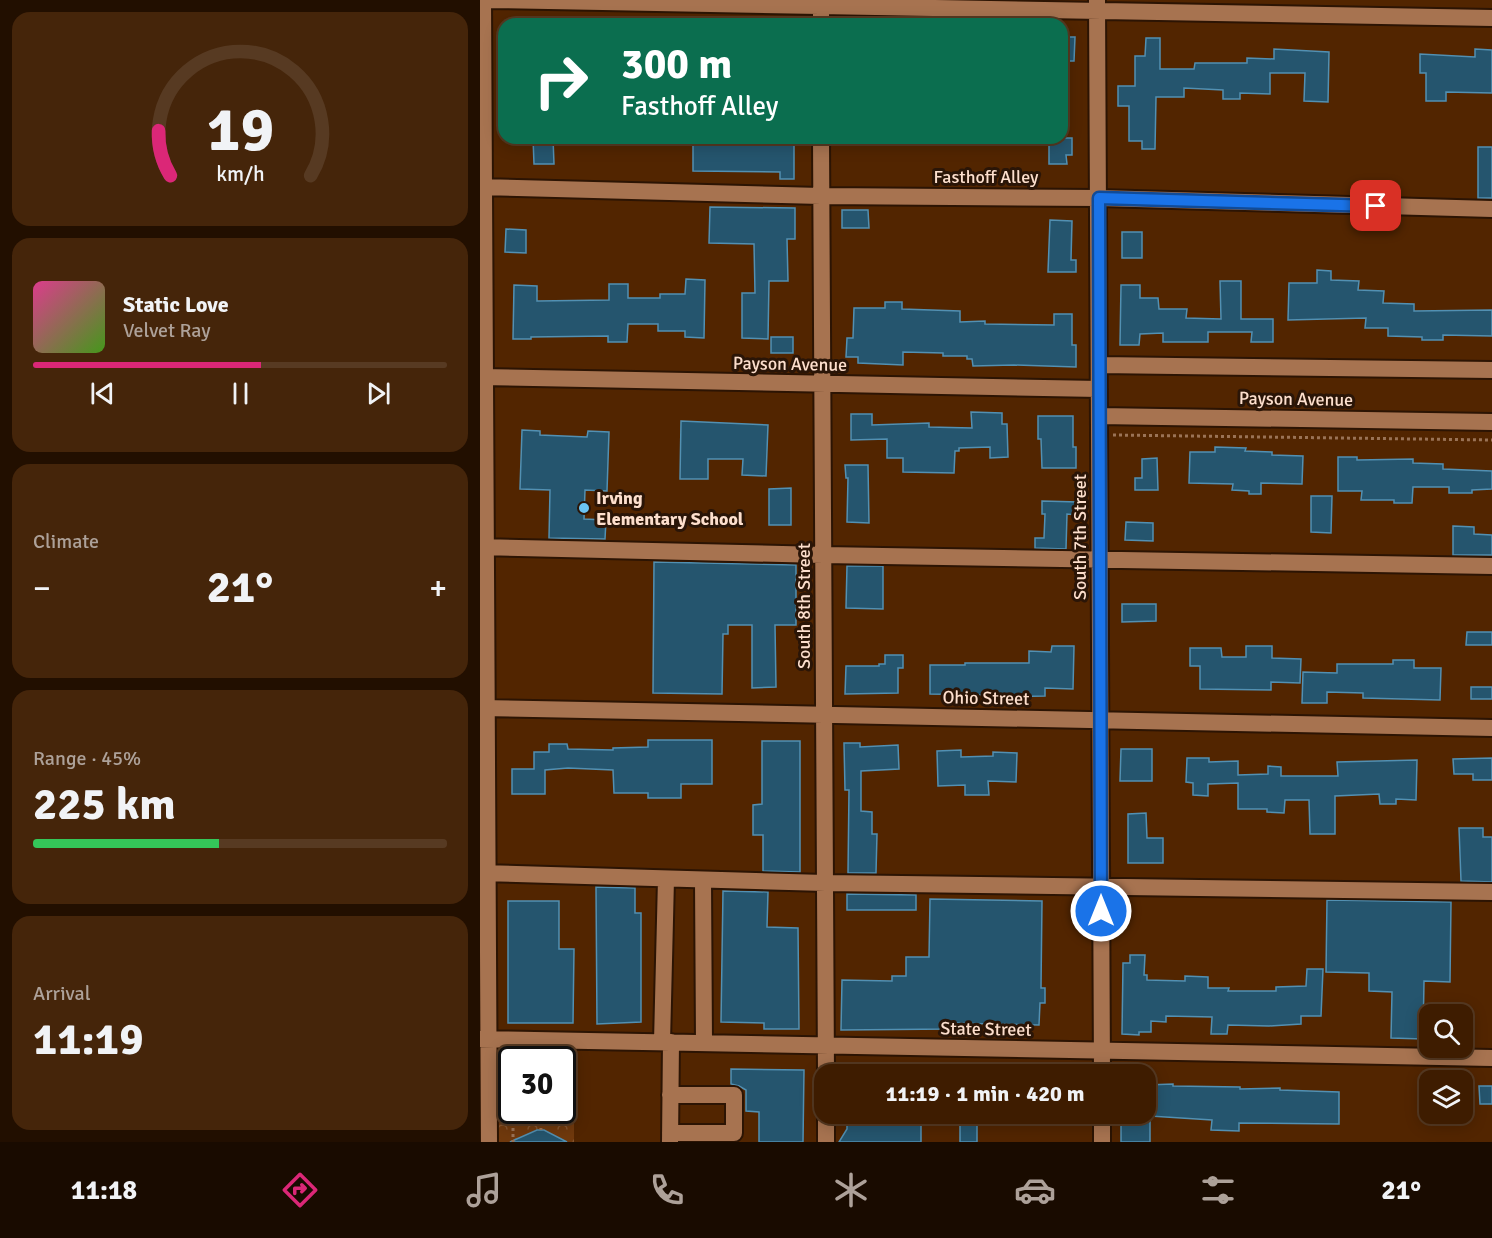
<!DOCTYPE html>
<html lang="en">
<head>
<meta charset="utf-8">
<style>
	:root { --surface:#3e1c00; --page:#45250a; --text:#f1f3f6; --muted:#ada199; --line:#573a22; --accent:#db2777 }
	body { margin:0; font-family:Signika,sans-serif; background:var(--page); color:var(--text); height:100vh; display:flex; flex-direction:column; font-size:22px; white-space:nowrap }
	* { box-sizing:border-box; margin:0 }
	p { font-size:20px; color:var(--muted) }
	.icon { flex:none; width:33px; height:33px; fill:none; stroke:currentColor; stroke-width:2; stroke-linecap:round; stroke-linejoin:round }
	.map { position:relative; flex:1; overflow:hidden }
	.side { display:flex; flex-direction:column; gap:12px; padding:12px; background:#220f00; width:480px }
	.side>* { flex:none }
	.banner { position:absolute; left:18px; top:18px; width:570px; height:126px; border-radius:18px; box-shadow:0 3px 15px #0003,0 0 0 2px var(--line); background:#0b6e4f; color:#fff; overflow:hidden }
	.tools { position:absolute; left:939px; top:1004px; display:grid; gap:12px }
	.tools a { display:grid; place-items:center; width:54px; height:54px; border-radius:12px; background:var(--surface); box-shadow:0 3px 15px #0003,0 0 0 2px var(--line); font-size:30px }
	.speed { position:absolute; left:18px; top:1046px; display:flex; gap:12px; font-size:30px; font-weight:700; text-align:center }
	.speed>* { display:grid; place-content:center; width:78px; height:78px; border-radius:50%; background:var(--surface); box-shadow:0 3px 15px #0003,0 0 0 2px var(--line); line-height:1 }
	.speed .limit { border:3px solid #111; border-radius:9px; background:#fff; color:#111 }
	.pin { position:absolute; display:grid; place-items:center; width:51px; height:51px; color:#fff; margin:-26px; border-radius:12px; box-shadow:0 3px 9px #0006 }
	.me { position:absolute; width:66px; margin:-33px; rotate:0deg; stroke-linejoin:round; filter:drop-shadow(0 0 4px #0008) }
	.turn { display:flex; align-items:center; gap:21px; height:126px; padding:0 24px; font-size:27px }
	.turn .icon { width:78px; height:78px; stroke-width:2.5 }
	.turn b { display:block; font-size:42px; line-height:51px }
	.big { font-size:45px; font-weight:700; line-height:1.1 }
	.side .card { flex:1; display:flex; flex-direction:column; justify-content:center; gap:9px; min-width:0; padding:0 21px; border-radius:18px; background:var(--page) }
	.side .dial { align-items:center; gap:0 }
	.dial svg { height:156px; overflow:visible; fill:none; stroke:var(--line); stroke-width:7; stroke-linecap:round; text-anchor:middle }
	.dial text { fill:var(--text); stroke:none }
	.song { display:flex; align-items:center; gap:18px }
	.cover { width:72px; height:72px; border-radius:9px; background:linear-gradient(135deg,hsl(330 70% 55%),hsl(100 70% 35%)) }
	.played { height:6px; border-radius:3px; background:linear-gradient(90deg,var(--accent) 55%,var(--line) 55%) }
	.keys { display:flex; justify-content:space-around; direction:ltr }
	.heat { display:flex; justify-content:space-between; align-items:center; font-size:33px; direction:ltr }
	.charge { height:9px; border-radius:4px; background:linear-gradient(90deg,#34c759 45%,var(--line) 0) }
	.trip { position:absolute; left:334px; top:1064px; width:342px; height:60px; border-radius:18px; background:var(--surface); box-shadow:0 3px 15px #0003,0 0 0 2px var(--line); font-weight:700; line-height:60px; text-align:center }
	.menu { display:flex; height:96px; justify-content:space-around; align-items:center; background:#190b00; color:var(--muted) }
	.menu .icon { width:42px; height:42px }
	.menu .selected { color:var(--accent) }
	.menu b { font-size:27px; color:var(--text) }
	main { display:flex; flex:1; min-height:0 }
	.map>svg:first-child { display:block }
	.forest { fill:url(#forest-crowns); fill-rule:evenodd }
	.building { fill:#25556e; stroke:#5290b2; stroke-width:1.5 }
	.lines { fill:none; stroke-linecap:round; stroke-linejoin:round }
	.minor-casing { stroke:#2c1403; stroke-width:20 }
	.path { stroke:#9a7356; stroke-width:3; stroke-dasharray:3 3; stroke-linecap:butt }
	.minor { stroke:#a77350; stroke-width:16 }
	.route-casing { stroke:#114b97; stroke-width:15 }
	.route { stroke:#1a73e8; stroke-width:10 }
	.poi-dot { fill:#6bc3f2; stroke:#2a1507; stroke-width:2 }
	.labels { text-anchor:middle; stroke-width:6; stroke-linejoin:round; paint-order:stroke }
	.street-label { font-size:18px; fill:#fddfcd; stroke:#2a1507 }
	.poi-label { font-size:18px; font-weight:bold; fill:#fddfcd; stroke:#2a1507; text-anchor:start }
</style>
</head>
<body>
<main>
<section class="side">
<div class="card dial"><svg viewBox="0 0 100 80">
<path d="M14 69A42 42 0 1 1 86 69"/>
<path d="M14 69A42 42 0 0 1 8 46" stroke="#db2777"/>
<text x="50" y="56" font-size="32" font-weight="700">19</text>
<text x="50" y="72" font-size="11">km/h</text>
</svg></div>
<div class="card">
<div class="song"><i class="cover"></i><div><b>Static Love</b><p>Velvet Ray</p></div></div>
<div class="played"></div>
<div class="keys"><svg class="icon" aria-label="previous" viewBox="0 0 24 24"><path d="M18 5L8 12l10 7zM5 5v14"/></svg><svg class="icon" aria-label="pause" viewBox="0 0 24 24"><path d="M8 5v14M16 5v14"/></svg><svg class="icon" aria-label="next" viewBox="0 0 24 24"><path d="M6 5l10 7-10 7zM19 5v14"/></svg></div>
</div>
<div class="card"><p>Climate</p>
<div class="heat"><a>−</a><b class="big">21°</b><a>+</a></div>
</div>
<div class="card"><p>Range · 45%</p><b class="big">225 km</b><div class="charge"></div></div>
<div class="card"><p>Arrival</p><b class="big">11:19</b></div>
</section>
<div class="map">
<svg width="1012" height="1142" viewBox="0 0 1012 1142">
	<defs>
		<pattern id="forest-crowns" width="20" height="18" patternUnits="userSpaceOnUse" patternTransform="scale(1.5)"><rect width="20" height="18" fill="#70390d"/><path d="M2 6a3 3 0 1 1 6 0M12 15a3 3 0 1 1 6 0" fill="none" stroke="#85552f"/></pattern>
	</defs>
	<rect width="100%" height="100%" fill="#522500"/>
	<path class="forest" d="M18,1051H94V1142H17ZM32,1059H82V1110H32Z"/>
	<path class="building" d="M582,37H595L594,61H582Z
		M666,38H680V69H714L715,63H767V58L794,59V49L849,52L848,102L824,101L825,73H790V94L760,93V99H743V90L704,88V97H676L675,149H662V141H649V106H638V86H655V56H665Z
		M995,49L1012,50V93L966,92V101H946V73H940V54L995,57Z
		M53,138H73L74,164H54Z
		M213,138L314,139V179H300V172L213,171Z
		M571,138H592V155H586L587,164H569V142H571Z
		M998,147H1012V198H998Z
		M230,207L315,208V239H307L308,281H289L288,339L262,338V293H275L274,244L229,243Z
		M362,210H388L389,228H362Z
		M570,220L592,221L591,260H596V272H568Z
		M26,229L46,230V253L25,252Z
		M642,232H662V258H642Z
		M837,270L851,271V280L879,281L878,290L904,291L903,303L934,304V311L1012,310V336L963,335V340H942V337L908,336V328H885L886,318L808,320L809,283H837Z
		M206,279L225,280L224,338L205,337V331H178V324H148L147,342H128V336L51,337V339H33L34,285L57,286V301L129,300V284H148V298H180V294H205Z
		M740,281H761V319H793V342H771L772,332H728V342H683V333L660,334L659,345H640L641,285H660V298H678L679,309H707L706,318L741,319Z
		M405,302H422V309L480,311V322L505,321V324L574,325V314H592V345H596V367L534,365L493,366L492,359H487V356H463V353L423,352V365L378,363V357H366L367,338H373L374,308H405Z
		M291,337H313V353H291Z
		M491,412L522,413V424H527L528,457L510,458V447L479,448V451H475L474,473L423,472V458H407V439L371,440V414H392V425L449,423V427L492,428Z
		M558,416H593V447H596V468H562L561,439H558Z
		M201,421L288,425L286,476L262,475L263,459H228V479H200Z
		M42,430L60,431V435L107,437L108,431L129,432L127,491L105,490L104,519L126,520L125,539L69,538L70,490L40,489Z
		M735,447L766,448L765,451L792,452V455L823,456L822,484L781,483V494H769V491L752,490L753,484L709,483L710,452H735Z
		M858,457H877V460L933,459V463L963,464V469L1012,471V489L992,490V493H969V487H933L932,503H914V500H881L882,491H858Z
		M677,458L678,490H655V478H662V459Z
		M365,465H388L389,523L367,522L368,478H366Z
		M311,488V525H289V489Z
		M831,496H852L851,533L831,532Z
		M562,501L598,502L597,515L587,514L586,549L555,548V538H564L565,514H562Z
		M646,522L673,523V541L645,540Z
		M973,526L994,527V534L1012,535V555H973Z
		M174,562L316,565V625H295L296,687L272,688V625H248V634H243L242,694L173,693Z
		M367,566H403V609L366,608Z
		M642,604H676V621L642,622Z
		M987,632H1012V645H986Z
		M572,646H594L593,689L565,688V696L515,697V695L450,694V665H485V663H549V651L571,652Z
		M766,646H792V658L821,659L820,683L791,682V690L720,689V666H710V648H741L742,657H766Z
		M405,655H423V668H418V693L365,694L366,666H399V664H405Z
		M913,660H934V668H961L960,700L883,698V693L847,692V703H822L823,672L857,673V664H913Z
		M991,687H1012V699H991Z
		M168,740H232V784H201V798H168V793H134L133,770L88,768L65,770V794H32V769H54V752H69V744H87L88,749L133,750V748L168,747Z
		M282,741H320V872L283,871V835H273V805L282,804Z
		M364,743H380V747L418,745L419,769L381,771V811L392,812V834H397L396,873H368L369,790H365Z
		M641,749H672V781H640Z
		M481,750V757L513,756V752L537,753L536,782L508,781L509,795H485V785L458,786L457,751Z
		M707,758H729V762L758,761V775L788,774V766L801,767V776H858L857,762L937,760L936,800L916,799V804H900L899,794L855,796V834H830L829,800H805L804,813L787,812V809H758V783L728,784V796L713,795V783L706,782Z
		M1012,758V780H993V774H974L973,759Z
		M666,813L667,838H683V863H648V814Z
		M979,828H1003V837H1012V882L981,881Z
		M116,887L155,888V913H161V1022L117,1024Z
		M243,891L288,892L287,927L318,928L319,1029H284V1023L241,1022Z
		M367,894L436,895V910H367Z
		M450,899L562,901L561,988H565V1003H560L559,1025L470,1023V1029L361,1030L362,980L412,981V976H426V957H449Z
		M847,900L971,902L970,982L944,981L943,1039L911,1038L912,992L889,991V973L846,972Z
		M28,901H79V949H94L93,1023H28Z
		M650,955H665L664,975H667V980L705,981V976L728,977V988H749L748,991H796V987L826,986L827,969H843L841,1016H821V1024L789,1026L748,1025L747,1034H731L732,1017L686,1016V1022L671,1021V1032H659V1035L642,1034L643,963H650Z
		M251,1069L324,1070L323,1142H279V1112L266,1111V1090L259,1086L251,1084Z
		M693,1084V1086L760,1087V1089L800,1088V1090L859,1092V1124L759,1123V1131L731,1130L732,1120L670,1116V1142H641V1113H666V1085Z
		M999,1086H1012V1104H1000Z
		M367,1113H387V1122H441V1142H359L367,1129Z
		M480,1113H497V1142H480Z
		M57,1130H64L87,1142H30Z"/>
	<g class="lines">
		<defs>
			<path id="minor" d="M3,0L9,1142
				M10,0L1012,18
				M341,0V24
				M617,0L622,1074
				M341,138L346,1074
				M0,187L341,196L619,198L1012,209
				M619,365L1012,370
				M0,377L619,389
				M619,416L1012,422
				M0,547L343,555L1012,566
				M0,708L1012,728
				M0,873L345,883L1012,892
				M223,880L224,1043
				M0,1039L1012,1058
				M182,1042L186,879
				M190,1095H254V1133H190
				M346,1113V1142
				M622,1113V1142
				M190,1142L191,1042"/>
		</defs>
		<use href="#minor" class="minor-casing"/>
		<path class="path" d="M633,435L1012,440
			M82,1098H94
			M33,1110V1142
			M60,1110L61,1130"/>
		<use href="#minor" class="minor"/>
	</g>
	<g class="lines">
		<defs>
			<path id="route" d="M621,911L619,198L896,206"/>
		</defs>
		<use href="#route" class="route-casing"/>
		<use href="#route" class="route"/>
	</g>
	<circle class="poi-dot" cx="104" cy="508" r="6"/>
	<g class="labels">
		<g class="street-label">
			<text x="506" y="183">Fasthoff Alley</text>
			<text transform="translate(310 364) rotate(1)" y="6">Payson Avenue</text>
			<text transform="translate(816 399) rotate(1)" y="6">Payson Avenue</text>
			<text transform="translate(600 537) rotate(-90)" y="6">South 7th Street</text>
			<text transform="translate(324 606) rotate(-90)" y="6">South 8th Street</text>
			<text transform="translate(506 698) rotate(1)" y="6">Ohio Street</text>
			<text transform="translate(506 1029) rotate(1)" y="6">State Street</text>
		</g>
		<g class="poi-label">
			<text x="116" y="504">Irving<tspan x="116" dy="21">Elementary School</tspan></text>
		</g>
	</g>
</svg>
<div class="tools">
<a><svg class="icon" aria-label="search" viewBox="0 0 24 24"><circle cx="10" cy="10" r="6"/><path d="M15 15l6 6"/></svg></a>
<a><svg class="icon" aria-label="layers" viewBox="0 0 24 24"><path d="M12 4l9 5-9 5-9-5zM3 14l9 5 9-5"/></svg></a>
</div>
<div class="speed"><div class="limit">30</div></div>
<div class="pin" style="left:896px;top:206px;background:#d93025"><svg class="icon" aria-label="arrive" viewBox="0 0 24 24"><path d="M6 21V4h12l-3 4 3 4H6"/></svg></div>
<svg class="me" style="left:621px;top:911px" viewBox="-20 -20 40 40"><circle r="17" fill="#1a73e8" stroke="#fff" stroke-width="3"/><path d="M0-11L8 9 0 5-8 9z" fill="#fff"/></svg>
<div class="trip">11:19 · 1 min · 420 m</div>
<div class="banner">
<div class="turn"><svg class="icon" aria-label="right" viewBox="0 0 24 24"><path d="M7 20v-9h11M14 6l5 5-5 5"/></svg><div><b>300 m</b>Fasthoff Alley</div></div>
</div>
</div>
</main>
<nav class="menu">
<b>11:18</b>
<svg class="icon selected" aria-label="directions" viewBox="0 0 24 24"><path d="M12 3l9 9-9 9-9-9zM9 14v-3h6M13 9l2 2-2 2"/></svg>
<svg class="icon" aria-label="music" viewBox="0 0 24 24"><path d="M9 18V5l10-2v13"/><circle cx="6" cy="18" r="3"/><circle cx="16" cy="16" r="3"/></svg>
<svg class="icon" aria-label="phone" viewBox="0 0 24 24"><path d="M5 4h4l2 5-3 2q2 4 5 5l2-3 5 2v4C11 20 4 13 5 4z"/></svg>
<svg class="icon" aria-label="climate" viewBox="0 0 24 24"><path d="M12 3v18M4 7l16 10M4 17L20 7"/></svg>
<svg class="icon" aria-label="car" viewBox="0 0 24 24"><path d="M5 17H2v-5l4-1 3-4h7l3 4 3 1v5h-3M9 17h6M6 11h13"/><circle cx="7" cy="17" r="2"/><circle cx="17" cy="17" r="2"/></svg>
<svg class="icon" aria-label="filters" viewBox="0 0 24 24"><path d="M4 7h16M4 17h16"/><circle cx="9" cy="7" r="2"/><circle cx="15" cy="17" r="2"/></svg>
<b>21°</b>
</nav>
</body>
</html>
